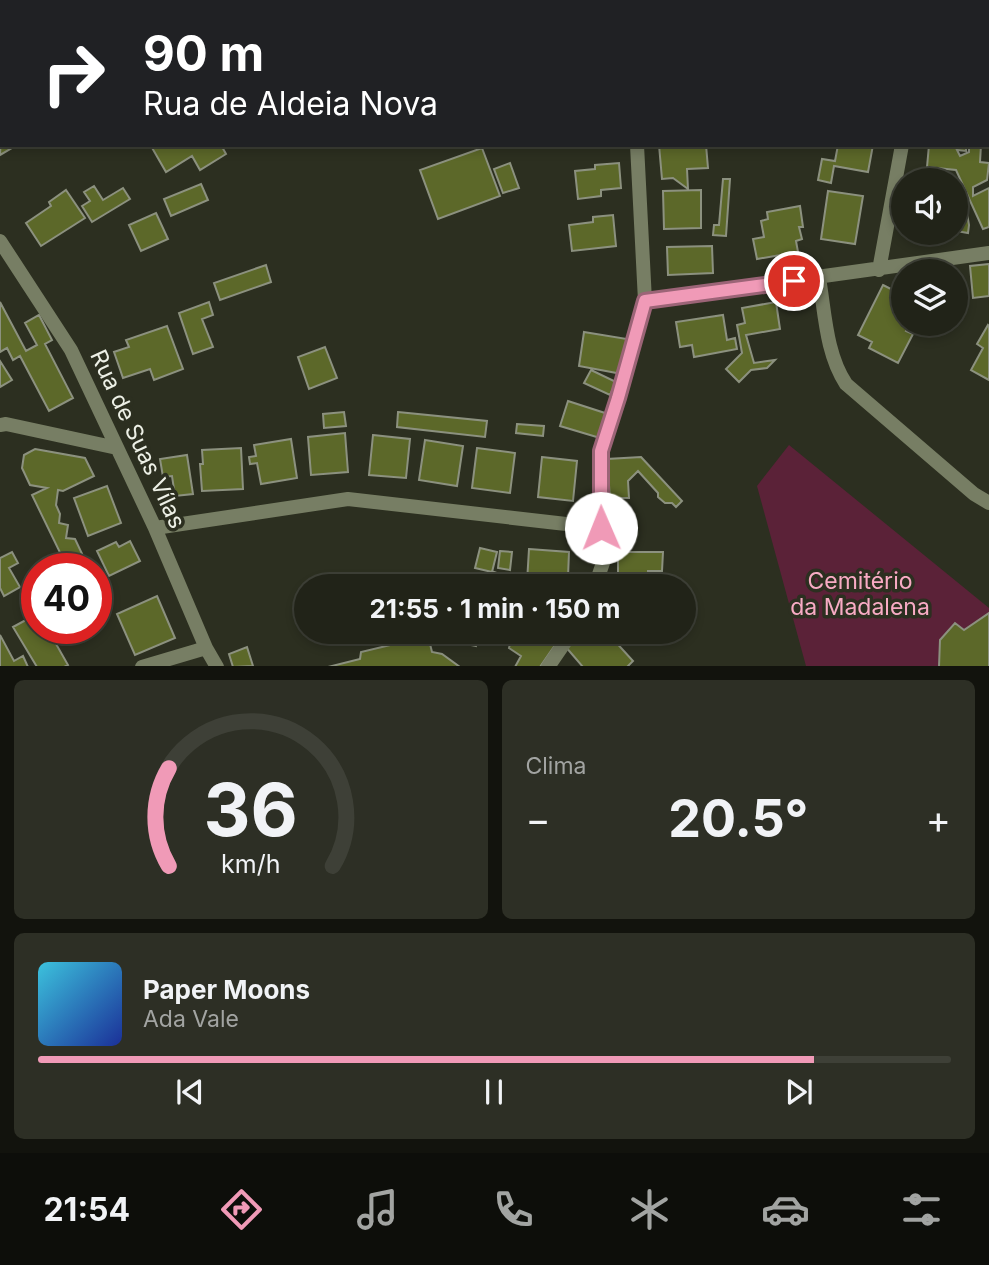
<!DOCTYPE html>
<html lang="pt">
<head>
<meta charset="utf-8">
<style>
	:root { --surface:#212318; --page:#2d2f25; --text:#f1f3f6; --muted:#a2a4a2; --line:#3e4037; --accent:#f09ab7 }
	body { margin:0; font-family:Inter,sans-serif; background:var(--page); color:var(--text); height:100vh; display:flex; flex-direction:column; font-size:26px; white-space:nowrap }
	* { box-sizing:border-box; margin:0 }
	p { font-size:23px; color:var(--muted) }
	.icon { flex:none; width:38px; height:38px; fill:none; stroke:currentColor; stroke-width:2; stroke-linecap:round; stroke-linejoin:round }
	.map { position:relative; height:666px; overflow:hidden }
	.side { display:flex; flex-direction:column; gap:14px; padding:14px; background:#12130d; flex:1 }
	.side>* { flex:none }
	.top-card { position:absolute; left:0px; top:0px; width:990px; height:147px; box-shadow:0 4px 10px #0003,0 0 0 2px var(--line); background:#202124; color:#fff; overflow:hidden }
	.controls { position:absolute; left:891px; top:168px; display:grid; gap:14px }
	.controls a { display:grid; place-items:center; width:77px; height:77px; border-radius:50%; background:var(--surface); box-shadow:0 4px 10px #0003,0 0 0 2px var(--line); font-size:35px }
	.speed { position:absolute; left:21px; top:553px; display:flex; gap:14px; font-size:35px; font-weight:700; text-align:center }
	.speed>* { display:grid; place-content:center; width:91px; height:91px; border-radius:50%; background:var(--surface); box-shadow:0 4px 10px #0003,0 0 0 2px var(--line); line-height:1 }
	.speed .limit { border:10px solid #d22; background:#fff; color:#111 }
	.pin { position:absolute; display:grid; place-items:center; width:60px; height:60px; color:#fff; margin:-30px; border:4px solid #fff; border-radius:50%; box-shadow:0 2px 7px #0007 }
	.me { position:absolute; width:77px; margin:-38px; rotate:359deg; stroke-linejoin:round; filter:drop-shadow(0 0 5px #0008) }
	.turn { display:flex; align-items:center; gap:24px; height:147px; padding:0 28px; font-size:32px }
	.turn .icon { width:91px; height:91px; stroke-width:2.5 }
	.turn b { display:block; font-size:49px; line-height:60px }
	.big { font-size:52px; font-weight:700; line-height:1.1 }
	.side .tile { flex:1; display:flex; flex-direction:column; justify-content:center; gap:10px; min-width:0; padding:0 24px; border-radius:10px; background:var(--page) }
	.side .dial { align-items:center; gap:0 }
	.dial svg { height:182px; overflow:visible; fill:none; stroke:var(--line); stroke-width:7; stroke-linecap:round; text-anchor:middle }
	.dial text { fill:var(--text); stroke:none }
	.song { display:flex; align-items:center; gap:21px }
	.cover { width:84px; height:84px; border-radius:10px; background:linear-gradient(135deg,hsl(190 70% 55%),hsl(230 70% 35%)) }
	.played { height:7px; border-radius:4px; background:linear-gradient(90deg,var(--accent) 85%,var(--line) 85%) }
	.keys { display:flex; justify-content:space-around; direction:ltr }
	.heat { display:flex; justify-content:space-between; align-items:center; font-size:38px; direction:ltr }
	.side .tiles { flex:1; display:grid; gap:14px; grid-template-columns:1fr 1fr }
	.tile:last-child { grid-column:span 2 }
	.trip { position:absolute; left:294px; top:574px; width:402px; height:70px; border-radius:35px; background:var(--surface); box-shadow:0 4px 10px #0003,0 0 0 2px var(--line); font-weight:700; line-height:70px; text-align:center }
	.menu { display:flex; height:112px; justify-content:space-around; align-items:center; background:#0d0e0a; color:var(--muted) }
	.menu .icon { width:49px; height:49px }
	.menu .on { color:var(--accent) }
	.menu b { font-size:32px; color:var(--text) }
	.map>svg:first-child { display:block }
	.green { fill:#5b2238 }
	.building { fill:#5c6829; stroke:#8c917f; stroke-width:2 }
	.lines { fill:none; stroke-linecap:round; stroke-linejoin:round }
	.minor { stroke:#777e64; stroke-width:14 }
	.tertiary { stroke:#777e64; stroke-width:14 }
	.route-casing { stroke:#9c6477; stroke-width:18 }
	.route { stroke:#f09ab7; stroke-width:12 }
	.labels { text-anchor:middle; stroke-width:7; stroke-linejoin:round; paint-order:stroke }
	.street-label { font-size:23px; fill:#edf0e6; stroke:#2c2f20 }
	.park-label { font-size:23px; fill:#f8abc4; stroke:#2c2f20 }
</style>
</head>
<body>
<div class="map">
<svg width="989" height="667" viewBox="0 0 989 667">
	<rect width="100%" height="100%" fill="#2c2f20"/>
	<path class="green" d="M789,445L989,608V613L964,630L955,623L940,640L939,666H806L757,486Z"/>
	<path class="building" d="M473,0H518L519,2H474Z
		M2,115V145H17L0,155Z
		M221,145L226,154L200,170L192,156L166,172L151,146Z
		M659,145H706L708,168L687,169L688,189L673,178L662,179Z
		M838,145H873L868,172L834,166L831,183L818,180L822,159L835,161Z
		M929,145H966V151L957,150L960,156L969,152V145H981L980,162L989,163L987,180L973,187V196L989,188V227L983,229L956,170L927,167Z
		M482,148L500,196L438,219L420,170Z
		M510,163L519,188L503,193L494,169Z
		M619,163L621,188L601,190V196L578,199L575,171L595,169V165Z
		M922,175L954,180H921Z
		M723,179H730L726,236L713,235L714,225H719Z
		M201,184L208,200L171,216L164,199Z
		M94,186L103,200L123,188L130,199L92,222L82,206L90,201L84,192Z
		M66,190L85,218L41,246L26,223L51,206L49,202Z
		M701,190V228L664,229L663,191Z
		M828,191L863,196L855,244L821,239Z
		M965,202L969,225L968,233L956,231V204Z
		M800,206L803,227H799L802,239L796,241L798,252L757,259L753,239L764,237L761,221L768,219L767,212Z
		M156,213L168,239L141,251L129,225Z
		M613,215L616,246L572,251L569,225L593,222V217Z
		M914,233H948L939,234L938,239L915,235Z
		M712,246L713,273L668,275L667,247Z
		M989,264V296L973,298L970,266Z
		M266,265L271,282L220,300L214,283Z
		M883,285L903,295V324H910L906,331L913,334L898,363L869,348L872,342L858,335Z
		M0,302L26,351L37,345L25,323L39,315L52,340L45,344L73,398L49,411L20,356L13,360L7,348L0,352Z
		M209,302L213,315L202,319L213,347L193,354L179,313Z
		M776,302L780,329L746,335L754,363L775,360L767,368L751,370L739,382L726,369L742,353L737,325L745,323L742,308Z
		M723,315L727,340L735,338L737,349L694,357L692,345L680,347L676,322Z
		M988,325L989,326V380L971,370L983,348L977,344Z
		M167,326L183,369L154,380L150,369L123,378L114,352L129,347L126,340Z
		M584,332L627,339L622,374L579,366Z
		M325,347L337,378L309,389L298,357Z
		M0,361L12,380L0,387Z
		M591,370L616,382L610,395L584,383Z
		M568,401L608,414L600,438L560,426Z
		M344,412L346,426L324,428L323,414Z
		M398,412L487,421L485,437L397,427Z
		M517,424L544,426L543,436L516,433Z
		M345,433L348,472L311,475L308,437Z
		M373,435L410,439L406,478L369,475Z
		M291,439L297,478L261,484L257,463L250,464L249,457L256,456L254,445Z
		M425,440L463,446L457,486L419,480Z
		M241,448L243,489L202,491L200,464H203L202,450Z
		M477,448L515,453L510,493L472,488Z
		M35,449L85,458L94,476L63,491L58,490L56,505L60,514L59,523L68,525L66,538L75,539L85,560L68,569L32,495L47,488L30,485L22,468L24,455Z
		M187,455L193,494L175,496L172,476L163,477L160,459Z
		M542,457L577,461L573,501L538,497Z
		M641,457L682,501L676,507L672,503H665L658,497V493L638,471L628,481L629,498H610L607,459Z
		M107,486L121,523L88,536L74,498Z
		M130,541L140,561L109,576L97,551L116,542L119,547Z
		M480,548L497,552L492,572L475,568Z
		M529,549L569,552L568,577L548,576L547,583L527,582Z
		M500,551L512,552L510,570L498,568Z
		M12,552L18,563L9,568L20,587L4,596L0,588V558Z
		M618,552H663L662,571H648L647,586H618Z
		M494,572L533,586H489Z
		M442,575H453L452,586H441Z
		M102,585L111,604L96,612V588Z
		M157,596L175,638L135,655L117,614Z
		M989,613V667H939L940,640L955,623L964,630Z
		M37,614V628H47L68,665L64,667H37L13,627Z
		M454,632H479L476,646L452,641Z
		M530,632H564L540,667H515L521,656L509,648L512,636Z
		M581,632H601L613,639L633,661L627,667H583L565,646Z
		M644,632L668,633V641L643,640Z
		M0,635L14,661L23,656L28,667H0Z
		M428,636L432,652L442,654L460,667H328L360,659L361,652Z
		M247,647L253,666L233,667L229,654Z"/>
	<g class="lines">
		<path class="minor" d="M409,0L410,2
			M929,2L930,0
			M0,241L71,350L155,528L206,648L217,667
			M879,270L902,145
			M819,278C825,313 826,354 846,384L974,494L989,503
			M645,301L989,253
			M0,425L6,424L117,448
			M155,528L348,499L601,528
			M142,667L206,648"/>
		<path class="tertiary" d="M630,0V2
			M595,586L605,557L601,528V451L618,398L645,301L637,145
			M548,667L572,632"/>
	</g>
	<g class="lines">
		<defs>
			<path id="route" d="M601,528V451L618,398L645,301L794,281"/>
		</defs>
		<use href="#route" class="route-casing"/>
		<use href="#route" class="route"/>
	</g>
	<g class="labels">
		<g class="street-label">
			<text transform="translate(138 439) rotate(65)" y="8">Rua de Suas Vílas</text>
		</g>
		<g class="park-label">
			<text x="860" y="589">Cemitério<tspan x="860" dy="26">da Madalena</tspan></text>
		</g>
	</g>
</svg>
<div class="controls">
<a><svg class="icon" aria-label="sound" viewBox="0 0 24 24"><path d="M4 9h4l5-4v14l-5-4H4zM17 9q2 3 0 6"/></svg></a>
<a><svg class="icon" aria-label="layers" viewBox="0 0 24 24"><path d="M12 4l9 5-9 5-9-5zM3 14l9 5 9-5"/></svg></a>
</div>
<div class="speed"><div class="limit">40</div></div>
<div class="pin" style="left:794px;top:281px;background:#d93025"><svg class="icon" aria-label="arrive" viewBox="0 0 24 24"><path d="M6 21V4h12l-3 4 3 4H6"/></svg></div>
<svg class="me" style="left:601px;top:528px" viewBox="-20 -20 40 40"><circle r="19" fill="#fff"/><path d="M0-13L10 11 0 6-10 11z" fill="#f09ab7"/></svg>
<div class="trip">21:55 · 1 min · 150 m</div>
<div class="top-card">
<div class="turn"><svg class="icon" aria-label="right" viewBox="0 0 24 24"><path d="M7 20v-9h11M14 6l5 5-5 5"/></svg><div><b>90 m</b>Rua de Aldeia Nova</div></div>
</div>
</div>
<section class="side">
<div class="tiles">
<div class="tile dial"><svg viewBox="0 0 100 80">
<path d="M14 69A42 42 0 1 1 86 69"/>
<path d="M14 69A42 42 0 0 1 14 26" stroke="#f09ab7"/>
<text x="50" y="56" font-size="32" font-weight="700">36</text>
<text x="50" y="72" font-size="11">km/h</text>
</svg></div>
<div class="tile"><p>Clima</p>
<div class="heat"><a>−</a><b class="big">20.5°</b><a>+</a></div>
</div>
<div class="tile">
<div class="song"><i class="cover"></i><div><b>Paper Moons</b><p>Ada Vale</p></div></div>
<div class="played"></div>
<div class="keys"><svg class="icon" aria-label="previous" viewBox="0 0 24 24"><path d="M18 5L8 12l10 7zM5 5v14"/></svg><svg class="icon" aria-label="pause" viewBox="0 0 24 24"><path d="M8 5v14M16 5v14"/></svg><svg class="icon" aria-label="next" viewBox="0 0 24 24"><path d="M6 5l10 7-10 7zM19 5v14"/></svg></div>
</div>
</div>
</section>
<nav class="menu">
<b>21:54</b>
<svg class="icon on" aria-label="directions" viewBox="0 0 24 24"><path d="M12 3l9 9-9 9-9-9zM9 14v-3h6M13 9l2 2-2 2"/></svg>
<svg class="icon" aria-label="music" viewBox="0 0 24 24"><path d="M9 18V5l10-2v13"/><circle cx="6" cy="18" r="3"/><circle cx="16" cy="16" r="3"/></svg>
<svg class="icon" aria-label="phone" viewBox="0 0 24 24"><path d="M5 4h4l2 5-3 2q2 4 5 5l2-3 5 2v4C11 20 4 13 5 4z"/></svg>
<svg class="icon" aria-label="climate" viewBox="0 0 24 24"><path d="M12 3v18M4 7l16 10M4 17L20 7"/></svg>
<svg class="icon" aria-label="car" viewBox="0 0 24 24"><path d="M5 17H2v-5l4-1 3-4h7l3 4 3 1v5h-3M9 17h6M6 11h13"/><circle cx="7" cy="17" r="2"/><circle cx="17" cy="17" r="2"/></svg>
<svg class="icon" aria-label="filters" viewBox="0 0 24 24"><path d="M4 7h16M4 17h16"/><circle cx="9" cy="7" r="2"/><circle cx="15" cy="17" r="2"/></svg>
</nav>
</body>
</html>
